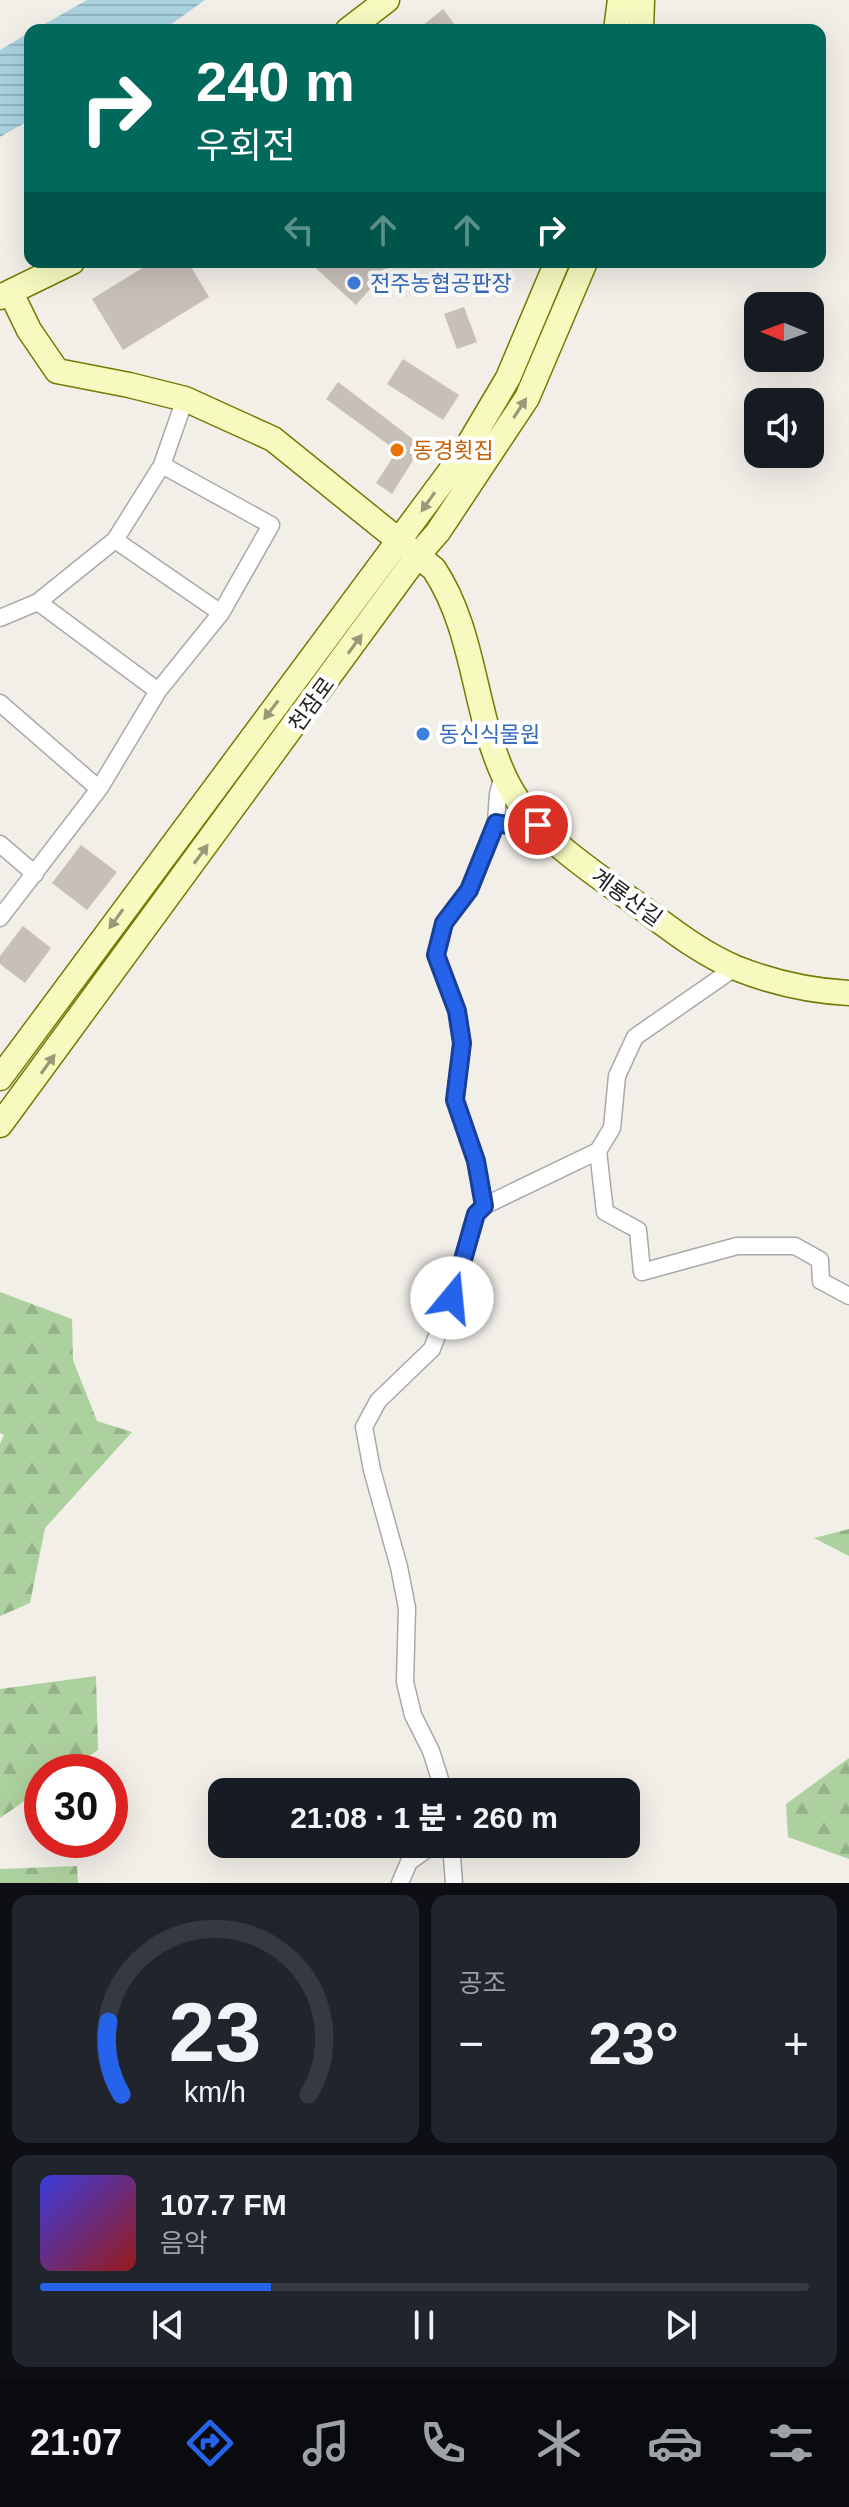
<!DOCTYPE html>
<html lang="ko">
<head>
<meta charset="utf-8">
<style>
	:root { --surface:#171b24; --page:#20242c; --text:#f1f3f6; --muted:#9ea1a6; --line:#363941; --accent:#2563eb }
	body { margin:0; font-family:Arial,"Noto Sans KR",sans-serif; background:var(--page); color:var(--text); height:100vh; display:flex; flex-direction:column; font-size:30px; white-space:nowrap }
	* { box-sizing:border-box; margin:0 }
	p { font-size:26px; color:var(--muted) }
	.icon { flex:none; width:44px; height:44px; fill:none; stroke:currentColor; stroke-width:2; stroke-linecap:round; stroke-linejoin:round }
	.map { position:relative; height:1883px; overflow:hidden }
	.sheet { display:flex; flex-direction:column; gap:12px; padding:12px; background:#0d0f14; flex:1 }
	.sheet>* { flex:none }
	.top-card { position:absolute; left:24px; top:24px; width:802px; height:244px; border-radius:16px; box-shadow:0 8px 32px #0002; background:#00695c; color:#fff; overflow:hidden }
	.needle { width:52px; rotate:271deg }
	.controls { position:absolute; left:744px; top:292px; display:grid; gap:16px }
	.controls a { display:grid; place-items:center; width:80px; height:80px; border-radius:16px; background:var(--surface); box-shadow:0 8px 32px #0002; font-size:40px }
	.speed { position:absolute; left:24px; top:1754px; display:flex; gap:16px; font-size:40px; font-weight:700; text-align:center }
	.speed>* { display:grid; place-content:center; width:104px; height:104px; border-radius:50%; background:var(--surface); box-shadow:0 8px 32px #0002; line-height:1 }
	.speed .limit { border:12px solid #d22; background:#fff; color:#111 }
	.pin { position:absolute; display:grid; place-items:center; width:68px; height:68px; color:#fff; margin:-34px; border:4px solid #fff; border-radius:50%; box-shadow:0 2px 8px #0007 }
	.me { position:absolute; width:88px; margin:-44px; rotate:17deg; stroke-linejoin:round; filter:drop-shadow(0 0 6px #0008) }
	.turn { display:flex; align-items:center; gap:28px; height:168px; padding:0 40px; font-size:36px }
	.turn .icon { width:104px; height:104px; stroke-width:2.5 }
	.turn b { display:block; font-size:56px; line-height:68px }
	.lanes { display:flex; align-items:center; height:76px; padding:0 40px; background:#0003; justify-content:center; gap:40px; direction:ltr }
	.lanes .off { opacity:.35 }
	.big { font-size:60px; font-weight:800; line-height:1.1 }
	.sheet .card { flex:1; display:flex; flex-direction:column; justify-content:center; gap:12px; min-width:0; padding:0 28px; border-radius:16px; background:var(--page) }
	.sheet .dial { align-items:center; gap:0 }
	.dial svg { height:208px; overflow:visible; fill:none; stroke:var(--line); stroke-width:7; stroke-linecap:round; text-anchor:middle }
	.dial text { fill:var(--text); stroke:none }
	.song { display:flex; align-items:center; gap:24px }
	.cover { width:96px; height:96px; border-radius:12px; background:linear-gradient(135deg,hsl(240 70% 55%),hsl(0 70% 35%)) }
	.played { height:8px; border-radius:4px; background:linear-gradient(90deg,var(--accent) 30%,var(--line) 30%) }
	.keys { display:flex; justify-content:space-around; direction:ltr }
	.heat { display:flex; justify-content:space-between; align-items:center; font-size:44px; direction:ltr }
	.sheet .tiles { flex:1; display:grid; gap:12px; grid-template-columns:1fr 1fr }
	.card:last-child { grid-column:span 2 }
	.trip { position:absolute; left:208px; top:1778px; width:432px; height:80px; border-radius:16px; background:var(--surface); box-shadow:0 8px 32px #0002; font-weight:800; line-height:80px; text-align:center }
	.dock { display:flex; height:128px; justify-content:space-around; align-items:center; background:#090b0e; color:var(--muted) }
	.dock .icon { width:56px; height:56px }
	.dock .selected { color:var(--accent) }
	.dock b { font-size:36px; color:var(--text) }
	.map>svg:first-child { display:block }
	.forest { fill:url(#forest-firs) }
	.water { fill:url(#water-rules) }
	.building { fill:#c7bfb8 }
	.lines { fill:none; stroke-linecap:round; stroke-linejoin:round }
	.street-casing { stroke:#a9a9a9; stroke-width:19 }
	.secondary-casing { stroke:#707d05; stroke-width:27 }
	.street { stroke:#fff; stroke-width:16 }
	.secondary { stroke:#f7fabf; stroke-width:24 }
	.oneway { fill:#979978 }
	.route-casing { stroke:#184099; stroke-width:20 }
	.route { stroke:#2563eb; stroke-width:14 }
	.shop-dot { fill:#3f7fe0; stroke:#fff; stroke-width:3 }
	.food-dot { fill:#e8710a; stroke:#fff; stroke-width:3 }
	.labels { text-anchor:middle; stroke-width:8; stroke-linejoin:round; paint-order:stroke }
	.shop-label { font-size:22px; fill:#366cbe; stroke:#fff; text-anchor:start }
	.food-label { font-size:22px; fill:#c56008; stroke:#fff; text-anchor:start }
	.street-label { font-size:22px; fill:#222; stroke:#fff }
</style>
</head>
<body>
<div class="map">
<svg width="849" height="1883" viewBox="0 0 849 1883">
	<defs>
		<pattern id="forest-firs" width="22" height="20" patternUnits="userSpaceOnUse" patternTransform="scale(2)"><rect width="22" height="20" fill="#add19e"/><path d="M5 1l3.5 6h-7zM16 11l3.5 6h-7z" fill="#95b388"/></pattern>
		<pattern id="water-rules" width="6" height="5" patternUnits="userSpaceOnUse" patternTransform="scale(2)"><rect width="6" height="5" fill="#aad3df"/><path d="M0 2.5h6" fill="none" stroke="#92b5bf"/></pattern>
	</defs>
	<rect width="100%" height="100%" fill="#f2efe9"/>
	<path class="forest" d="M0,1292L72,1319L73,1360L97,1421L132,1432L45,1528L30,1603L0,1616V1444L4,1435L0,1433Z
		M849,1529V1556L814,1538Z
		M96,1676L98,1750L66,1772H42V1789L0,1818V1689Z
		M849,1758V1859L788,1837L786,1804Z
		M77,1866L78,1883H0V1869Z"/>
	<path class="water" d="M87,0H205L163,30H34Z
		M30,32V120L0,137V50Z"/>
	<path class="building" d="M443,9L459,30H417Z
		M152,262H188L209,297L123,350L92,299Z
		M309,262H394L356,305Z
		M464,307L477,342L457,349L444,314Z
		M403,359L459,395L443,420L387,384Z
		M338,382L422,446L392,494L376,483L397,451L326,399Z
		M81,845L117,872L87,910L52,883Z
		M23,926L51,948L25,983L0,964V956Z"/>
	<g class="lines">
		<defs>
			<path id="street" d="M115,540L221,613
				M38,602L158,691
				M0,618L38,602L115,540L162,465L185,399
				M0,703L99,789
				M496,823L507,825L526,812
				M0,844L35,874
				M0,918L99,789L158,691L221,613L271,525L162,465
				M598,1151L605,1212L638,1230L642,1272L737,1246H795L820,1260L821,1281L849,1296
				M484,1206L476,1161L455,1100L462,1043L457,1011L436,955L444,923L469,890L496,823L498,794L503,775
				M444,1792L431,1751L413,1715L405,1682L407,1608L399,1567L372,1470L364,1427L378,1401L432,1349L459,1276L476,1214L484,1206L598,1151L612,1128L617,1076L635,1037L736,967
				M451,1844L454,1883
				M400,1883L409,1862L434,1844"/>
			<path id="secondary" d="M348,30L387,0
				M616,30L620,0
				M641,30L642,0
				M11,293L29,330L57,371L129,385L185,399L273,439L434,569C475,631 473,709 504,776C530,833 585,866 634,902C667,926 698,952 736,968C771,982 811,991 849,993
				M0,297L72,262
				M0,1078L463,454L508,378L557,262
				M0,1125L418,555L438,532L527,398L585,262"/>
		</defs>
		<use href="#street" class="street-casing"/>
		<use href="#secondary" class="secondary-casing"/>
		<use href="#street" class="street"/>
		<use href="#secondary" class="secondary"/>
	</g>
	<defs><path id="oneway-solid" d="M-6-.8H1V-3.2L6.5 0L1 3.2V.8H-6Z" transform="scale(2)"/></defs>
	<g class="oneway">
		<use href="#oneway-solid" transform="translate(520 408) rotate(-57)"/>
		<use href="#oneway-solid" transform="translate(428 502) rotate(125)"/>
		<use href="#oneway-solid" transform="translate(355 644) rotate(-54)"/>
		<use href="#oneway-solid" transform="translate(271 710) rotate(127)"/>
		<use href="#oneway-solid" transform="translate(201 854) rotate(-54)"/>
		<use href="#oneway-solid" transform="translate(116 919) rotate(126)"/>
		<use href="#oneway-solid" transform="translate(48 1064) rotate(-54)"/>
	</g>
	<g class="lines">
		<defs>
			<path id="route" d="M452,1298L476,1214L484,1206L476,1161L455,1100L462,1043L457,1011L436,955L444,923L469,890L496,823L507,825L526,812L538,825"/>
		</defs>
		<use href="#route" class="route-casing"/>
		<use href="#route" class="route"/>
	</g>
	<g class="shop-dot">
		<circle cx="354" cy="283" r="8"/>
		<circle cx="423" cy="734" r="8"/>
	</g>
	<circle class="food-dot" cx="397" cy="450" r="8"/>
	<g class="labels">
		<g class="shop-label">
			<text x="370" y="291">전주농협공판장</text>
			<text x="439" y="742">동신식물원</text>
		</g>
		<g class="food-label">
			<text x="413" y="458">동경횟집</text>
		</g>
		<g class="street-label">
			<text transform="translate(311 704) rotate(-54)" y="8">천잠로</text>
			<text transform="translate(627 897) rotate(36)" y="8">계룡산길</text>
		</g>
	</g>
</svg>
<div class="controls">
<a><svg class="needle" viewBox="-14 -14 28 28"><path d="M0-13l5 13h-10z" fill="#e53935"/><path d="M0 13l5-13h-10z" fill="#9ea1a6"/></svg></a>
<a><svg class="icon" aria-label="sound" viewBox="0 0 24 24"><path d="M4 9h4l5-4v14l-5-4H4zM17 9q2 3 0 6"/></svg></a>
</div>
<div class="speed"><div class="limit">30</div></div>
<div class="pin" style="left:538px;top:825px;background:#d93025"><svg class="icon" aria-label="arrive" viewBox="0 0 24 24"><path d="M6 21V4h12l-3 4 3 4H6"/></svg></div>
<svg class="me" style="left:452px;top:1298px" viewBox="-20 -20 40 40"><circle r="19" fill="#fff"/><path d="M0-13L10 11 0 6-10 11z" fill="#2563eb"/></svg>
<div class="trip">21:08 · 1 분 · 260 m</div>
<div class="top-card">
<div class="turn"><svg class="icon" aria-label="right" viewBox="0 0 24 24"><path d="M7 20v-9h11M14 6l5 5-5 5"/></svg><div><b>240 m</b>우회전</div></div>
<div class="lanes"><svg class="icon off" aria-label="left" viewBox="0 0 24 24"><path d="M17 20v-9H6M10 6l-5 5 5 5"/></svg><svg class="icon off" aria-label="ahead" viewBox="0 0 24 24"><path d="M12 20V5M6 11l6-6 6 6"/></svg><svg class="icon off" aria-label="ahead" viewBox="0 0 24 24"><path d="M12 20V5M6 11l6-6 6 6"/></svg><svg class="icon" aria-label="right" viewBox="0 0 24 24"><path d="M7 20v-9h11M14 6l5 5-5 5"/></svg></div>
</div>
</div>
<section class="sheet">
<div class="tiles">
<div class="card dial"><svg viewBox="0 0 100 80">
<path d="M14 69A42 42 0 1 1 86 69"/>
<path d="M14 69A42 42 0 0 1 9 41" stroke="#2563eb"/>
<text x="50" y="56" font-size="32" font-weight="700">23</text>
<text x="50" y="72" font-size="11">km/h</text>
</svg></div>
<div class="card"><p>공조</p>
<div class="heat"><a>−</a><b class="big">23°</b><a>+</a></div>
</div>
<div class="card">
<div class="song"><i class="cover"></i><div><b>107.7 FM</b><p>음악</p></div></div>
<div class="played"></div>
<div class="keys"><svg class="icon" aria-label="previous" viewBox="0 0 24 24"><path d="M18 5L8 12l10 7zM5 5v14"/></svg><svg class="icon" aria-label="pause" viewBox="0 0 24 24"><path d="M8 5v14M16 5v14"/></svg><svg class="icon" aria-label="next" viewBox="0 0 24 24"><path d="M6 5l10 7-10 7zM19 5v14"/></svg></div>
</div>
</div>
</section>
<nav class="dock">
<b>21:07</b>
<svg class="icon selected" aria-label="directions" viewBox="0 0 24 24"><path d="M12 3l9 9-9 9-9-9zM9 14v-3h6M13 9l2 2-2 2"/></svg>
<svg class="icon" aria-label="music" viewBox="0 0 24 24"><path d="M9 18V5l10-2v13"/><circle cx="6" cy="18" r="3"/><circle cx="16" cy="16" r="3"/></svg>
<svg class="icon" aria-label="phone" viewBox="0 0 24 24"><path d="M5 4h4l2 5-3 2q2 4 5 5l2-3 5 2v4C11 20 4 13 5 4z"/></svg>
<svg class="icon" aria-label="climate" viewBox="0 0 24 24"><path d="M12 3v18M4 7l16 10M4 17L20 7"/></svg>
<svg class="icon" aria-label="car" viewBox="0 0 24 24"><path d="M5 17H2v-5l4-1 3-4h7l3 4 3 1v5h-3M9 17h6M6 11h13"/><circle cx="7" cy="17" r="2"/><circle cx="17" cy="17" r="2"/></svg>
<svg class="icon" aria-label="filters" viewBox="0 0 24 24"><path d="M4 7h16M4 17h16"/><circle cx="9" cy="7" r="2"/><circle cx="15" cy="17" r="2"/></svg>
</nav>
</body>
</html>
